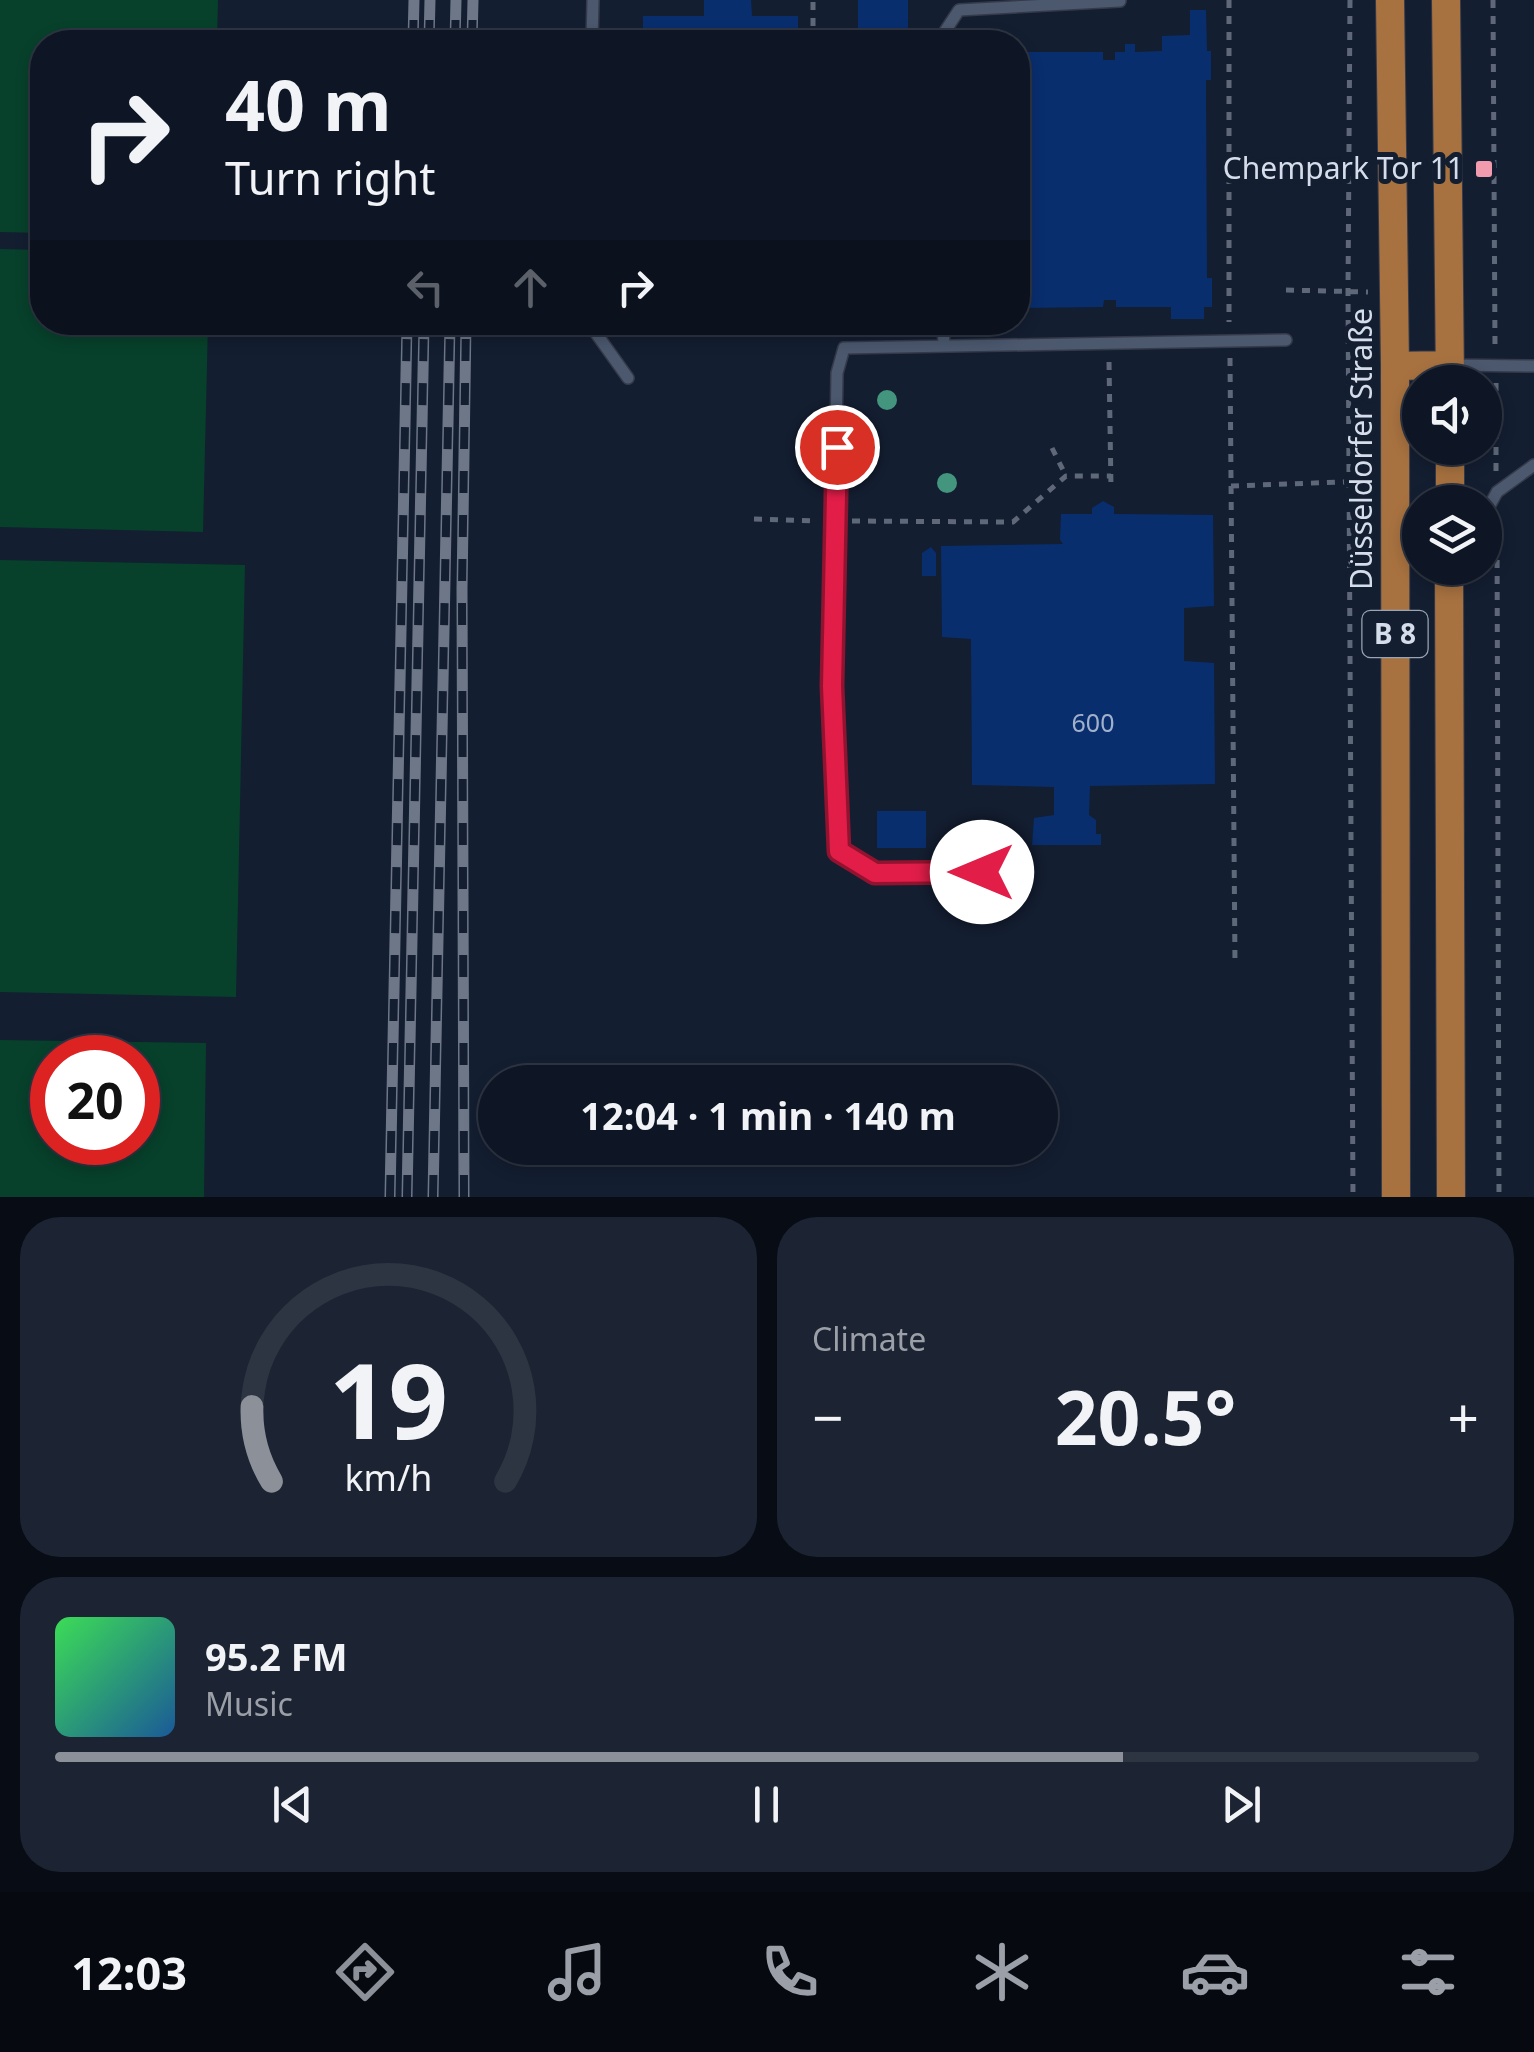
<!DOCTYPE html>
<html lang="en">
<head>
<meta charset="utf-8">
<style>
	:root { --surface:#0e1625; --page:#1c2332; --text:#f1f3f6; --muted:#9b9fa7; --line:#2e3542; --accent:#8c9099 }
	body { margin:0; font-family:"Noto Sans",sans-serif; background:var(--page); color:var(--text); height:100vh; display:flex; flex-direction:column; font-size:38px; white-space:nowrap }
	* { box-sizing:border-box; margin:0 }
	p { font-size:32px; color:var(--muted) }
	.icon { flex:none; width:55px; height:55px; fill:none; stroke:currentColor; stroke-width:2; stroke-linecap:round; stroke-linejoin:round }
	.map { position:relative; height:1197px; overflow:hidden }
	.details { display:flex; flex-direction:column; gap:20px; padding:20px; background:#080c14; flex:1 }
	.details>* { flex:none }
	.banner { position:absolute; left:30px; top:30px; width:1000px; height:305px; border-radius:40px; box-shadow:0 5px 15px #0003,0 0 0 2px var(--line); background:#0e1625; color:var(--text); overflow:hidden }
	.controls { position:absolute; left:1402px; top:365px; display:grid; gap:20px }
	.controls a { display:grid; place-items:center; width:100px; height:100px; border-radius:50%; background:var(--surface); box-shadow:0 5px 15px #0003,0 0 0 2px var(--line); font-size:50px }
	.speed { position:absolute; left:30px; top:1035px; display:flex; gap:20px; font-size:50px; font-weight:700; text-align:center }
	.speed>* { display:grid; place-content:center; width:130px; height:130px; border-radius:50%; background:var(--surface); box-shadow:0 5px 15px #0003,0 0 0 2px var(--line); line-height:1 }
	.speed .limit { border:15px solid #d22; background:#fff; color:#111 }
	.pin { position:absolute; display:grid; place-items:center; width:85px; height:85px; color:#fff; margin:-42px; border:5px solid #fff; border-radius:50%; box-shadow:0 2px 10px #0007 }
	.me { position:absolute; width:110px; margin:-55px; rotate:270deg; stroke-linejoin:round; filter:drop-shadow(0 0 8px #0008) }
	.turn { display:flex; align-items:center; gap:35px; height:210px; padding:0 30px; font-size:45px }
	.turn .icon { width:130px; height:130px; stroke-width:2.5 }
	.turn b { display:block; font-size:70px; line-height:85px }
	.lanes { display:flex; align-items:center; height:95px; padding:0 30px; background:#0003; justify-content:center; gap:50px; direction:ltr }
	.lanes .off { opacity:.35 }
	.big { font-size:75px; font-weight:700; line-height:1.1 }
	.details .tile { flex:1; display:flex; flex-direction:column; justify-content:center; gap:15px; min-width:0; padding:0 35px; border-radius:40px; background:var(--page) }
	.details .dial { align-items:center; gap:0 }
	.dial svg { height:260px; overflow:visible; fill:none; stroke:var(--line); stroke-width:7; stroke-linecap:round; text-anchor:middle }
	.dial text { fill:var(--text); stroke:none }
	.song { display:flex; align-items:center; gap:30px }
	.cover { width:120px; height:120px; border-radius:15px; background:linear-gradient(135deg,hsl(130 70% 55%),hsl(210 70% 35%)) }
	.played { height:10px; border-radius:5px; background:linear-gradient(90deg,var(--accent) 75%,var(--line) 75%) }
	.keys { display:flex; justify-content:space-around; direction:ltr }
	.heat { display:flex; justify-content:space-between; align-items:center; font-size:55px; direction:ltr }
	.details .tiles { flex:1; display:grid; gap:20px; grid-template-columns:1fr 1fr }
	.tile:last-child { grid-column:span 2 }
	.trip { position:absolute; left:478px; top:1065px; width:580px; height:100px; border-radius:50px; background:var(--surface); box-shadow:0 5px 15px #0003,0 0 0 2px var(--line); font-weight:700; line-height:100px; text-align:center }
	.tabs { display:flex; height:160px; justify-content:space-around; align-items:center; background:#06090f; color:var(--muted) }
	.tabs .icon { width:70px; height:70px }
	.tabs .on { color:var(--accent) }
	.tabs b { font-size:45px; color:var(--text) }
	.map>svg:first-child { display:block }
	.green { fill:#07412b; fill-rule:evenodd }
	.building { fill:#092e6e }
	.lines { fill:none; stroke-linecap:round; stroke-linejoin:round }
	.service-casing { stroke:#353a4a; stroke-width:14 }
	.primary-casing { stroke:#353a4a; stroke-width:30 }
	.path { stroke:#5e6879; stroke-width:5; stroke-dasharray:8 8; stroke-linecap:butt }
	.service { stroke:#4b586e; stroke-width:11 }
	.primary { stroke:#a87240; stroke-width:28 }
	.rail-casing { stroke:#6e7788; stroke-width:11 }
	.rail { stroke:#131e31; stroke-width:8; stroke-dasharray:22; stroke-linecap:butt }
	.tree { fill:#44957d }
	.route-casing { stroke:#92132f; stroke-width:25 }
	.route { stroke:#e11d48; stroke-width:18 }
	.poi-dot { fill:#f29aae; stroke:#131e31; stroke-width:4 }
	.labels { text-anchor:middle; stroke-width:10; stroke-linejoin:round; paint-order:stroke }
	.number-label { font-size:25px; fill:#a2b1cb }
	.shield { fill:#131e31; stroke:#9ba4b2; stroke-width:2.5 }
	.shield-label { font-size:28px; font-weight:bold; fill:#d5ddea }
	.poi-label { font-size:30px; fill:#d5ddea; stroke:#131e31; text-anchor:end }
	.street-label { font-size:30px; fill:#d5ddea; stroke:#131e31 }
</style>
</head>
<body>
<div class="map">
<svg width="1534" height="1197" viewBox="0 0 1534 1197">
	<rect width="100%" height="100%" fill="#131e31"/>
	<path class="green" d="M0,0H218L217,42H42V233L0,232Z
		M0,249L42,250V322L208,323L203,532L0,527Z
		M0,560L245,565L236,997L0,992Z
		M0,1040L206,1043L204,1197H0ZM52,1058H138V1142H52Z"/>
	<path class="building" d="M704,0H751L752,16H798V42H643V16H704Z
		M858,0H908V42H858Z
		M1190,10H1206L1207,51H1211V80H1206L1207,278H1212V307H1204V319H1171V307H1116V300H1104L1103,307L1018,308V52H1103V60H1115V52H1125V44H1135V52L1162,51V36L1190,35Z
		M1103,501L1114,507V514L1213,515L1214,606L1184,608V661L1214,663L1215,784L1090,786L1089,815L1096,820V834H1101V845H1032L1034,818L1054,815V787L972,785L971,639L942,637L941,546L1063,544L1060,540L1061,514H1092V508Z
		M931,547L936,553V576H922V553Z
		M877,811H926V848H877Z"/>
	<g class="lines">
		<defs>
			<path id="service" d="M592,42L593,0
				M938,42L959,10L1120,1
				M588,322L628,378
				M943,322L944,346
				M1450,365L1534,366
				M1485,514L1497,492L1534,465
				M1017,871L875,873L839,851L832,686L837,373L844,348L1286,340"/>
			<path id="primary" d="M1390,0L1395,366L1396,1197
				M1446,0L1450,382
				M1395,366L1450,365
				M1450,502V448
				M1449,568L1451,1197"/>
		</defs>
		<use href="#service" class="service-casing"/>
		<use href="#primary" class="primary-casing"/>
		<path class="path" d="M1229,0V322
			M1350,0L1348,292L1353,1197
			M1493,0L1495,347
			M813,42V0
			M1286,290L1368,292
			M820,322L832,335
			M1230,358L1235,964
			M1109,362L1111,488
			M1496,383V472
			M1052,448L1066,476
			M1231,486L1370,481
			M754,519L816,521
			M852,521L1013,522L1066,476H1111
			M1497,528L1499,1197"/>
		<use href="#service" class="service"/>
		<use href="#primary" class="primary"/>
		<defs>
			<path id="rail" d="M413,42L414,0
				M429,42L430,0
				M455,42L456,0
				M472,42L473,0
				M390,1197L407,322
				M407,1197L424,322
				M433,1197L450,322
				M464,1197L462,589L466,322"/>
		</defs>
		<use href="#rail" class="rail-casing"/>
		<use href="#rail" class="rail"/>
	</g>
	<g class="tree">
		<circle cx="887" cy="400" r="10"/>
		<circle cx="947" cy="483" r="10"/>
	</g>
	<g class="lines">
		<defs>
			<path id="route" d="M837,447L832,686L839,851L875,873L982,872"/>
		</defs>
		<use href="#route" class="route-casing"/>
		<use href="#route" class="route"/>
	</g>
	<rect class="poi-dot" x="1474" y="159" width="20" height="20" rx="5"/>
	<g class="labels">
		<g class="number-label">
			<text x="1093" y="732">600</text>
		</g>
		<rect class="shield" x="1362.5" y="611" width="65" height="46" rx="8"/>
		<g class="shield-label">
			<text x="1395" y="644">B 8</text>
		</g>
		<g class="poi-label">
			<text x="1464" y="179">Chempark Tor 11</text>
		</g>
		<g class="street-label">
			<text transform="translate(1362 449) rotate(-90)" y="10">Düsseldorfer Straße</text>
		</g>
	</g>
</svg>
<div class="controls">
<a><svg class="icon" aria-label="sound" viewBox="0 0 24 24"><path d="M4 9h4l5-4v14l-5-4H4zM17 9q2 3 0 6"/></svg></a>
<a><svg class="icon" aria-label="layers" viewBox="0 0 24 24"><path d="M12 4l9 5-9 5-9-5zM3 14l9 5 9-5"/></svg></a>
</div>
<div class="speed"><div class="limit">20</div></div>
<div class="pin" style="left:837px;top:447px;background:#d93025"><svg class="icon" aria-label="arrive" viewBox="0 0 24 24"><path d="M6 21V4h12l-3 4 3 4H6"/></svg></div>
<svg class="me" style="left:982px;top:872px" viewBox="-20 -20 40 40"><circle r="19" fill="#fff"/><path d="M0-13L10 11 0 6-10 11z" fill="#e11d48"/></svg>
<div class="trip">12:04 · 1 min · 140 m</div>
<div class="banner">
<div class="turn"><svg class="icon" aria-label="right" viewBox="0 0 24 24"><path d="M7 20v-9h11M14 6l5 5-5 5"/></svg><div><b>40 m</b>Turn right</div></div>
<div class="lanes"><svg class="icon off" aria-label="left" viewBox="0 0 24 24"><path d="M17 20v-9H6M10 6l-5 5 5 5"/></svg><svg class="icon off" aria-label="ahead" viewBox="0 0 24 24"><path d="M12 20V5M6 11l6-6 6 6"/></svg><svg class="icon" aria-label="right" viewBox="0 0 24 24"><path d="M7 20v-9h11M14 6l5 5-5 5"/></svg></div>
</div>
</div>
<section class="details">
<div class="tiles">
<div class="tile dial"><svg viewBox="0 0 100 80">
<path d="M14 69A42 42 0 1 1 86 69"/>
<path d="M14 69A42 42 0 0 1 8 46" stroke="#8c9099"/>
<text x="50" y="56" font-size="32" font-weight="700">19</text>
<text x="50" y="72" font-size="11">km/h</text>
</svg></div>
<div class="tile"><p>Climate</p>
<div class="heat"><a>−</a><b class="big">20.5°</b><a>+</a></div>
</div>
<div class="tile">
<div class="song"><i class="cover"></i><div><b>95.2 FM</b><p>Music</p></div></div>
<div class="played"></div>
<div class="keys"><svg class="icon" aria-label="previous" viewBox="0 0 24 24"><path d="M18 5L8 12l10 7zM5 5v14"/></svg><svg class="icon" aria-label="pause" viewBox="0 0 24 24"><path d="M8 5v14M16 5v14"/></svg><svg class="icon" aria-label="next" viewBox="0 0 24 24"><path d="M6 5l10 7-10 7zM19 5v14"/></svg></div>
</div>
</div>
</section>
<nav class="tabs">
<b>12:03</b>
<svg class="icon on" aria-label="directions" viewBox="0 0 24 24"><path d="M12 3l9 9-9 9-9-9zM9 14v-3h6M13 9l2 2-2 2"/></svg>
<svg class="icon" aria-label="music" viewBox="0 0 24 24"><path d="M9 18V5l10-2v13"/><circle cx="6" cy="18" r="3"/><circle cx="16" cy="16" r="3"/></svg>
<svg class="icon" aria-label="phone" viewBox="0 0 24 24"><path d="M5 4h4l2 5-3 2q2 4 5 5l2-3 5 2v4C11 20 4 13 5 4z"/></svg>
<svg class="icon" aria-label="climate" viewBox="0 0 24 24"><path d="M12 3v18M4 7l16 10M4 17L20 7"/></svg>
<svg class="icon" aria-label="car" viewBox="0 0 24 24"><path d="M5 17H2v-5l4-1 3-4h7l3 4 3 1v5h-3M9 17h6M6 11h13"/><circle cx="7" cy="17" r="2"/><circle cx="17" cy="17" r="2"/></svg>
<svg class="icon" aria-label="filters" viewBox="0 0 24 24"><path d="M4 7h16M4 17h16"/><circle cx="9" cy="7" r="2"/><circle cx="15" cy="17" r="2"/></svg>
</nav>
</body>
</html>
